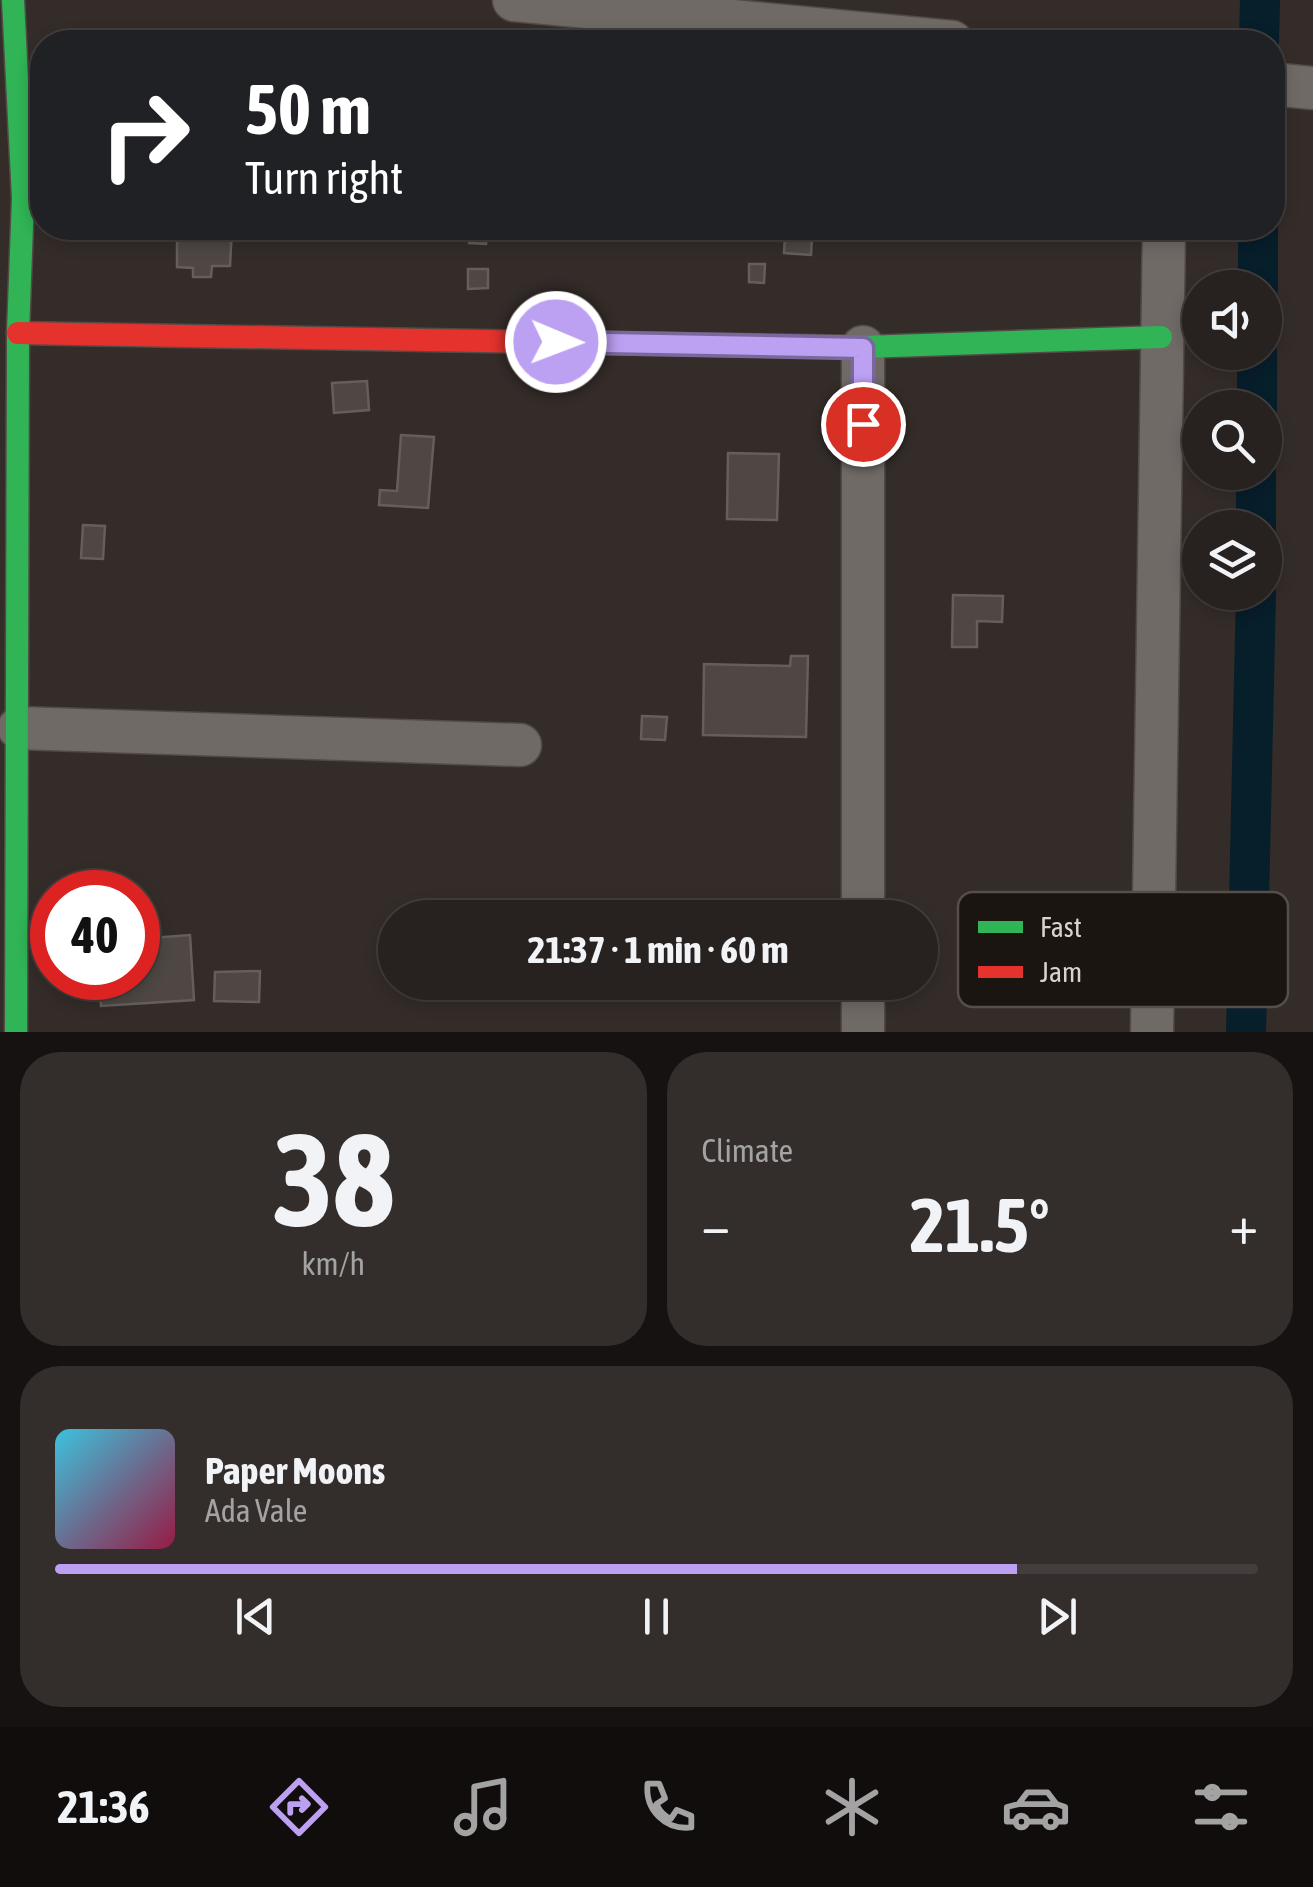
<!DOCTYPE html>
<html lang="en">
<head>
<meta charset="utf-8">
<style>
	:root { --surface:#27211f; --page:#332e2c; --text:#f1f3f6; --muted:#a4a3a4; --line:#433e3d; --accent:#bca0f2 }
	body { margin:0; font-family:"Asap Condensed",sans-serif; background:var(--page); color:var(--text); height:100vh; display:flex; flex-direction:column; font-size:38px; white-space:nowrap }
	* { box-sizing:border-box; margin:0 }
	p { font-size:32px; color:var(--muted) }
	.icon { flex:none; width:55px; height:55px; fill:none; stroke:currentColor; stroke-width:2; stroke-linecap:round; stroke-linejoin:round }
	.map { position:relative; height:1032px; overflow:hidden }
	.drawer { display:flex; flex-direction:column; gap:20px; padding:20px; background:#151211; flex:1 }
	.drawer>* { flex:none }
	.banner { position:absolute; left:30px; top:30px; width:1255px; height:210px; border-radius:40px; box-shadow:0 5px 15px #0003,0 0 0 2px var(--line); background:#202124; color:#fff; overflow:hidden }
	.tools { position:absolute; left:1182px; top:270px; display:grid; gap:20px }
	.tools a { display:grid; place-items:center; width:100px; height:100px; border-radius:50%; background:var(--surface); box-shadow:0 5px 15px #0003,0 0 0 2px var(--line); font-size:50px }
	.speed { position:absolute; left:30px; top:870px; display:flex; gap:20px; font-size:50px; font-weight:700; text-align:center }
	.speed>* { display:grid; place-content:center; width:130px; height:130px; border-radius:50%; background:var(--surface); box-shadow:0 5px 15px #0003,0 0 0 2px var(--line); line-height:1 }
	.speed .limit { border:15px solid #d22; background:#fff; color:#111 }
	.pin { position:absolute; display:grid; place-items:center; width:85px; height:85px; color:#fff; margin:-42px; border:5px solid #fff; border-radius:50%; box-shadow:0 2px 10px #0007 }
	.me { position:absolute; width:110px; margin:-55px; rotate:91deg; stroke-linejoin:round; filter:drop-shadow(0 0 8px #0008) }
	.turn { display:flex; align-items:center; gap:35px; height:210px; padding:0 50px; font-size:45px }
	.turn .icon { width:130px; height:130px; stroke-width:2.5 }
	.turn b { display:block; font-size:70px; line-height:85px }
	.big { font-size:75px; font-weight:700; line-height:1.1 }
	.drawer .widget { flex:1; display:flex; flex-direction:column; justify-content:center; gap:15px; min-width:0; padding:0 35px; border-radius:40px; background:var(--page) }
	.drawer .dial { align-items:center; gap:0 }
	.dial b { font-size:130px; line-height:1 }
	.song { display:flex; align-items:center; gap:30px }
	.cover { width:120px; height:120px; border-radius:15px; background:linear-gradient(135deg,hsl(190 70% 55%),hsl(340 70% 35%)) }
	.played { height:10px; border-radius:5px; background:linear-gradient(90deg,var(--accent) 80%,var(--line) 80%) }
	.keys { display:flex; justify-content:space-around; direction:ltr }
	.heat { display:flex; justify-content:space-between; align-items:center; font-size:55px; direction:ltr }
	.drawer .tiles { flex:1; display:grid; gap:20px; grid-template-columns:1fr 1fr }
	.widget:last-child { grid-column:span 2 }
	.trip { position:absolute; left:378px; top:900px; width:560px; height:100px; border-radius:50px; background:var(--surface); box-shadow:0 5px 15px #0003,0 0 0 2px var(--line); font-weight:700; line-height:100px; text-align:center }
	.tab-bar { display:flex; height:160px; justify-content:space-around; align-items:center; background:#100d0c; color:var(--muted) }
	.tab-bar .icon { width:70px; height:70px }
	.tab-bar .current { color:var(--accent) }
	.tab-bar b { font-size:45px; color:var(--text) }
	.map>svg:first-child { display:block }
	.lines { fill:none; stroke-linecap:round; stroke-linejoin:round }
	.canal { stroke:#071e2b; stroke-width:40 }
	.building { fill:#4e4744; stroke:#655e5b; stroke-width:2.5 }
	.street-casing { stroke:#514a47; stroke-width:45 }
	.fast-casing { stroke:#514a47; stroke-width:25 }
	.jam-casing { stroke:#514a47; stroke-width:25 }
	.street { stroke:#706a67; stroke-width:42 }
	.fast { stroke:#30b455; stroke-width:22 }
	.jam { stroke:#e5322d; stroke-width:22 }
	.route-casing { stroke:#7a689d; stroke-width:25 }
	.route { stroke:#bca0f2; stroke-width:18 }
	.key { fill:#1b1512; stroke:#554e4a; stroke-width:2.5 }
	.key-label { font-size:28px; fill:#dbd2cd }
</style>
</head>
<body>
<div class="map">
<svg width="1313" height="1032" viewBox="0 0 1313 1032">
	<rect width="100%" height="100%" fill="#342c29"/>
	<g class="lines">
		<path class="canal" d="M1259,42L1260,0
			M1258,288V228
			M1257,408V352
			M1256,528V472
			M1246,1032L1256,592"/>
	</g>
	<path class="building" d="M170,228H232L230,266H212L211,277H193V268L177,267V238H169Z
		M469,228H487L486,244L469,243Z
		M785,235L812,237L811,255L784,253Z
		M749,264H765L764,283L749,282Z
		M468,269H488V288L468,289Z
		M367,381L369,410L334,413L332,383Z
		M401,435L434,437L428,508L379,505L380,490L397,491Z
		M728,453L779,454L777,520L727,519Z
		M83,525L105,526L103,559L81,558Z
		M953,595L1003,596L1002,622L977,621V647H952Z
		M791,656H808L806,737L703,735L704,664L790,666Z
		M642,716L667,717L665,740L641,739Z
		M190,935L194,1000L101,1006L99,978H138V939Z
		M260,971L259,1002L214,1001L215,972Z"/>
	<g class="lines">
		<defs>
			<path id="street" d="M514,0L952,42
				M1272,84L1313,88
				M19,728L520,745
				M863,918V347
				M863,1032V982
				M1152,1032L1164,228"/>
			<path id="fast" d="M13,0L23,198L18,333L16,1032
				M537,342L863,347L1161,337"/>
			<path id="jam" d="M18,333L537,342"/>
		</defs>
		<use href="#street" class="street-casing"/>
		<use href="#fast" class="fast-casing"/>
		<use href="#jam" class="jam-casing"/>
		<use href="#street" class="street"/>
		<use href="#fast" class="fast"/>
		<use href="#jam" class="jam"/>
	</g>
	<g class="lines">
		<defs>
			<path id="route" d="M556,342L863,348V424"/>
		</defs>
		<use href="#route" class="route-casing"/>
		<use href="#route" class="route"/>
	</g>
	<rect x="958" y="892" width="330" height="115" rx="15" class="key"/>
	<rect x="978" y="921" width="45" height="12" fill="#30b455"/>
	<rect x="978" y="966" width="45" height="12" fill="#e5322d"/>
	<g class="key-label">
		<text x="1040" y="937">Fast</text>
		<text x="1040" y="982">Jam</text>
	</g>
</svg>
<div class="tools">
<a><svg class="icon" aria-label="sound" viewBox="0 0 24 24"><path d="M4 9h4l5-4v14l-5-4H4zM17 9q2 3 0 6"/></svg></a>
<a><svg class="icon" aria-label="search" viewBox="0 0 24 24"><circle cx="10" cy="10" r="6"/><path d="M15 15l6 6"/></svg></a>
<a><svg class="icon" aria-label="layers" viewBox="0 0 24 24"><path d="M12 4l9 5-9 5-9-5zM3 14l9 5 9-5"/></svg></a>
</div>
<div class="speed"><div class="limit">40</div></div>
<div class="pin" style="left:863px;top:424px;background:#d93025"><svg class="icon" aria-label="arrive" viewBox="0 0 24 24"><path d="M6 21V4h12l-3 4 3 4H6"/></svg></div>
<svg class="me" style="left:556px;top:342px" viewBox="-20 -20 40 40"><circle r="17" fill="#bca0f2" stroke="#fff" stroke-width="3"/><path d="M0-11L8 9 0 5-8 9z" fill="#fff"/></svg>
<div class="trip">21:37 · 1 min · 60 m</div>
<div class="banner">
<div class="turn"><svg class="icon" aria-label="right" viewBox="0 0 24 24"><path d="M7 20v-9h11M14 6l5 5-5 5"/></svg><div><b>50 m</b>Turn right</div></div>
</div>
</div>
<section class="drawer">
<div class="tiles">
<div class="widget dial"><b>38</b><p>km/h</p></div>
<div class="widget"><p>Climate</p>
<div class="heat"><a>−</a><b class="big">21.5°</b><a>+</a></div>
</div>
<div class="widget">
<div class="song"><i class="cover"></i><div><b>Paper Moons</b><p>Ada Vale</p></div></div>
<div class="played"></div>
<div class="keys"><svg class="icon" aria-label="previous" viewBox="0 0 24 24"><path d="M18 5L8 12l10 7zM5 5v14"/></svg><svg class="icon" aria-label="pause" viewBox="0 0 24 24"><path d="M8 5v14M16 5v14"/></svg><svg class="icon" aria-label="next" viewBox="0 0 24 24"><path d="M6 5l10 7-10 7zM19 5v14"/></svg></div>
</div>
</div>
</section>
<nav class="tab-bar">
<b>21:36</b>
<svg class="icon current" aria-label="directions" viewBox="0 0 24 24"><path d="M12 3l9 9-9 9-9-9zM9 14v-3h6M13 9l2 2-2 2"/></svg>
<svg class="icon" aria-label="music" viewBox="0 0 24 24"><path d="M9 18V5l10-2v13"/><circle cx="6" cy="18" r="3"/><circle cx="16" cy="16" r="3"/></svg>
<svg class="icon" aria-label="phone" viewBox="0 0 24 24"><path d="M5 4h4l2 5-3 2q2 4 5 5l2-3 5 2v4C11 20 4 13 5 4z"/></svg>
<svg class="icon" aria-label="climate" viewBox="0 0 24 24"><path d="M12 3v18M4 7l16 10M4 17L20 7"/></svg>
<svg class="icon" aria-label="car" viewBox="0 0 24 24"><path d="M5 17H2v-5l4-1 3-4h7l3 4 3 1v5h-3M9 17h6M6 11h13"/><circle cx="7" cy="17" r="2"/><circle cx="17" cy="17" r="2"/></svg>
<svg class="icon" aria-label="filters" viewBox="0 0 24 24"><path d="M4 7h16M4 17h16"/><circle cx="9" cy="7" r="2"/><circle cx="15" cy="17" r="2"/></svg>
</nav>
</body>
</html>
